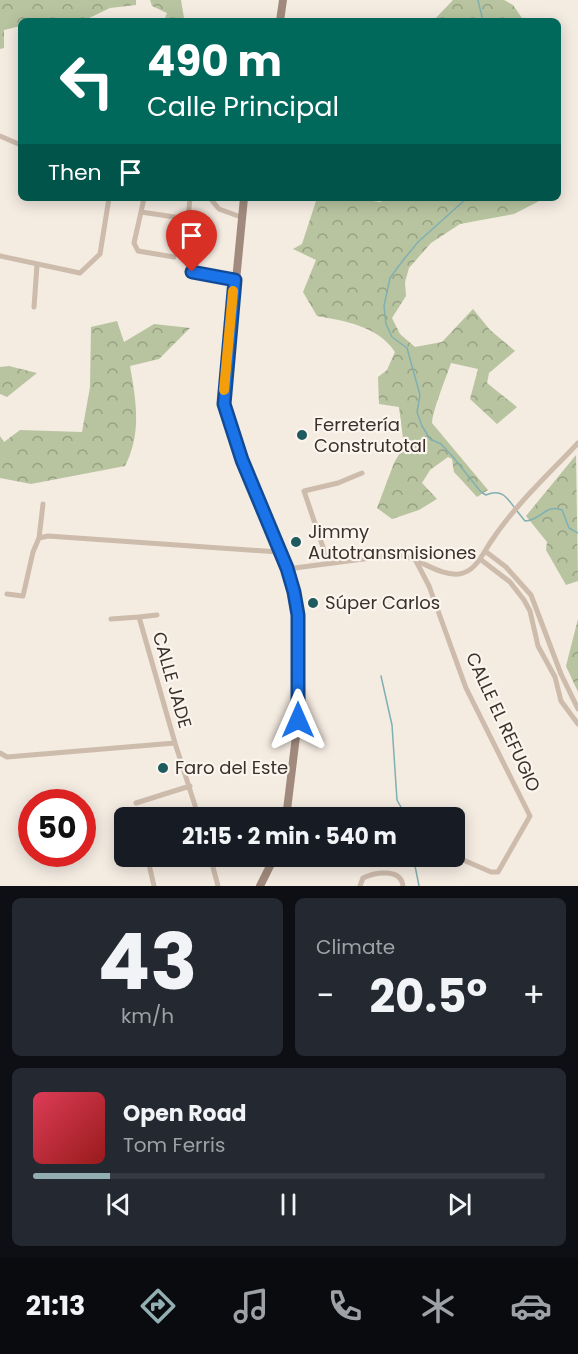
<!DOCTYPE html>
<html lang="en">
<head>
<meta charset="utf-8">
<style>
	:root { --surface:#171b24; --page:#242831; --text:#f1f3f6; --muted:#9ea1a6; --line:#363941; --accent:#92aeb2 }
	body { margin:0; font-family:Poppins,sans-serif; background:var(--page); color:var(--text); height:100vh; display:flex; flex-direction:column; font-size:22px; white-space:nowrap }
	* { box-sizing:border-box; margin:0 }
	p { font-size:20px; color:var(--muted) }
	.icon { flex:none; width:33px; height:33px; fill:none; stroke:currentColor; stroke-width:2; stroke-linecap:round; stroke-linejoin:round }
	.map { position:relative; height:886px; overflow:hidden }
	.details { display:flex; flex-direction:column; gap:12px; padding:12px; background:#0d0f14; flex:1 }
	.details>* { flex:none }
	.banner { position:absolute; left:18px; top:18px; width:543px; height:183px; border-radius:9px; box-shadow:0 3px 15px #0003; background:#00695c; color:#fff; overflow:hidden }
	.speed { position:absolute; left:18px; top:789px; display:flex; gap:12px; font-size:30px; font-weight:700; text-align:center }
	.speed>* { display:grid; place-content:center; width:78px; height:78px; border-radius:50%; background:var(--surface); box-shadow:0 3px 15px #0003; line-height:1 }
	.speed .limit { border:9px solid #d22; background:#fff; color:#111 }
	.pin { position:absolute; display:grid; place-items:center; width:51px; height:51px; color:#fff; margin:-62px -26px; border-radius:50% 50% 50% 0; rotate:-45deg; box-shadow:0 0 6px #0007 }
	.pin .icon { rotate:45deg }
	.me { position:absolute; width:66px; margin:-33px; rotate:0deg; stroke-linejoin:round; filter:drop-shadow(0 0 4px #0008) }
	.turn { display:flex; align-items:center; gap:21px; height:126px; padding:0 30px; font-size:27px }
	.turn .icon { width:78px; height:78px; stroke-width:2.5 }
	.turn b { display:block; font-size:42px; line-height:51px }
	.then { display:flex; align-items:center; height:57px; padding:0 30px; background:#0003; gap:12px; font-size:22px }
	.big { font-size:45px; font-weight:700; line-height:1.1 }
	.details .widget { flex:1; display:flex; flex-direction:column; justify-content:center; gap:9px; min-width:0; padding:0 21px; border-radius:9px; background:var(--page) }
	.details .dial { align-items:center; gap:0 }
	.dial b { font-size:78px; line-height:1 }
	.song { display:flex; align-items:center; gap:18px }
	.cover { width:72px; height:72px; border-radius:9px; background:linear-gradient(135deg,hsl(350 70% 55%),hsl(0 70% 35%)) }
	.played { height:6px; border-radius:3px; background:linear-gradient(90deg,var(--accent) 15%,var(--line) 15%) }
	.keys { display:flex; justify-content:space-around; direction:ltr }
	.heat { display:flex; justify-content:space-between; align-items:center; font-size:33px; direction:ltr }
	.details .tiles { flex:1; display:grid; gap:12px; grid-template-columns:1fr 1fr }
	.widget:last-child { grid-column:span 2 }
	.trip { position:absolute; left:114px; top:807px; width:351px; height:60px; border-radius:9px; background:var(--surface); box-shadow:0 3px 15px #0003; font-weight:700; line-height:60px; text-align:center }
	.tab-bar { display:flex; height:96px; justify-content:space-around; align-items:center; background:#090b0e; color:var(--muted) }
	.tab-bar .icon { width:42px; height:42px }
	.tab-bar .active { color:var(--accent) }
	.tab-bar b { font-size:27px; color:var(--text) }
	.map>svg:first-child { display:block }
	.forest { fill:url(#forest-crowns) }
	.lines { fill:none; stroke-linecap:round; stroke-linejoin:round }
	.stream { stroke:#7fb0b2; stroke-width:1.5 }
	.minor { stroke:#cdbbac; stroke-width:5 }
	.secondary { stroke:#a18a7d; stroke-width:8 }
	.route-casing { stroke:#114b97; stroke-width:15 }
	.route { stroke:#1a73e8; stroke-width:10 }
	.slow { stroke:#f59e0b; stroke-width:10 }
	.poi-dot { fill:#1f5a5e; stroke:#fbf5ee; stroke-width:2 }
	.labels { text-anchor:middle; stroke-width:4.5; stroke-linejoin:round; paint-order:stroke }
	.poi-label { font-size:18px; fill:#3b302b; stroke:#fbf5ee; text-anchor:start }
	.street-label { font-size:18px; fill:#3b302b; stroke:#fbf5ee }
</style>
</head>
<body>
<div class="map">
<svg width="578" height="886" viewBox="0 0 578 886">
	<defs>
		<pattern id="forest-crowns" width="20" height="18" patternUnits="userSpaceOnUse" patternTransform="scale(1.5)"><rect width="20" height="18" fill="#b8c4a0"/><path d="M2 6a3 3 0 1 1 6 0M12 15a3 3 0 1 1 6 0" fill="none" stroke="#97a083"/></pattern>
	</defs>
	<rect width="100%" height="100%" fill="#f4ebe1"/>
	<path class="forest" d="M0,0H136V5L110,8L83,21H21V26L4,30V48L0,49Z
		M150,0H181L184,18L192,21H164L167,13L152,6Z
		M453,0H504L513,5L524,21H433Z
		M349,198L380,202L390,198H545L514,214L460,224L431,243L409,268L405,282L406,296L392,318L400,334L415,347L442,342L473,309L490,330L515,351L489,373L487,383L517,407L497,424L470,399L478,369L451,363C446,378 433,409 432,423L488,490L477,497L454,472L452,459L448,457L430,470L422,483L437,499L419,510L392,519L377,508L394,463L404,446L399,407L379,404L378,377L387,370L395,352C378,326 345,321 317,316L303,292L316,260L293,249L302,244L316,201Z
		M117,321L124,342L154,324L190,328L159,359L130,366C136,401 142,433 125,466L31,484L0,478V436L4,442L20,430L82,432L90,387L91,327Z
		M9,366L37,373L7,397L0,394V367Z
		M576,455L578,581L566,585L546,550L547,542L526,516Z
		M578,619V692L566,666Z"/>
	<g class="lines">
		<path class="stream" d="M478,0L483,21
			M467,198L418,242L404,259L390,278L384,306L386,324L392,337L407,348L420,395L417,412L422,426L430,439L441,444L453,457L481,492L486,495C501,489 506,496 514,507
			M517,511L525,521C541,521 546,503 562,510L569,528L578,533
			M381,676L392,725L397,800L407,818
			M413,856L419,886"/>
		<path class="minor" d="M0,136L21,145
			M144,198L141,212L188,219L185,260L192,272L235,280
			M210,198L219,209L241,217
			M141,212L134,243L138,251L174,257
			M188,219L190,198
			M0,256L80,273L100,254L109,198
			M34,307L37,265
			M39,538L43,504
			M485,551L506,567L531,595L561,674L578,709
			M415,559L429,586L466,688L530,816L498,872H491L461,859H441
			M480,559L510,582L524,600L530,611L538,646L555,677L561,701L578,724
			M328,562L304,491L338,483L362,473
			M287,569L394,555C417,555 436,576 459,574C475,572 482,555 490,543C514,506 548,475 578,443
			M7,594L23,596L33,552L39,538L48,536L279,552
			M139,617L157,615
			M111,619L139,617L175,743L199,818
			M0,753L7,757L175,743
			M136,803L190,786
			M147,856L154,886
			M210,856L218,886
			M360,886L363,878C375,872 401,868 403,886"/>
		<path class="secondary" d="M280,21L283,0
			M244,198L224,404L242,460L287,569L298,615V720L286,818
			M260,886L275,856"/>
	</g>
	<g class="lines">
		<defs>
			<path id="route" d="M192,272L235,280L224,404L242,460L287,568L294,592L298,615V720"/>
		</defs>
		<use href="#route" class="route-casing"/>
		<use href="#route" class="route"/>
		<path class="slow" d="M224,390L233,291"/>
	</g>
	<g class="poi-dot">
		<circle cx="302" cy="435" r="6"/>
		<circle cx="296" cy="542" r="6"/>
		<circle cx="313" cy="603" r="6"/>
		<circle cx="163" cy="768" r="6"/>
	</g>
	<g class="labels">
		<g class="poi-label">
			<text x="314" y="431">Ferretería<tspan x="314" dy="21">Construtotal</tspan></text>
			<text x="308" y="538">Jimmy<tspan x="308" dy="21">Autotransmisiones</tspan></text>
			<text x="325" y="609">Súper Carlos</text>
			<text x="175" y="774">Faro del Este</text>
		</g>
		<g class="street-label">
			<text transform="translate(172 680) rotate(74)" y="6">CALLE JADE</text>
			<text transform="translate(503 722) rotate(65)" y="6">CALLE EL REFUGIO</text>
		</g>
	</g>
</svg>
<div class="speed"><div class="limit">50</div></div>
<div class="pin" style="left:192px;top:272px;background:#d93025"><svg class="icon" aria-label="arrive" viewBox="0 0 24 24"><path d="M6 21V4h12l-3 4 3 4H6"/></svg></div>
<svg class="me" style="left:298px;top:720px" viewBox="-20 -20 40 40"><path d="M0-17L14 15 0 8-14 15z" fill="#1a73e8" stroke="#fff" stroke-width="4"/></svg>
<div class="trip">21:15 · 2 min · 540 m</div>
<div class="banner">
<div class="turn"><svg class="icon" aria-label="left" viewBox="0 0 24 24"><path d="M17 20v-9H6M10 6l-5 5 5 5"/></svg><div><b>490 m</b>Calle Principal</div></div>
<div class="then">Then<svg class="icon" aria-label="arrive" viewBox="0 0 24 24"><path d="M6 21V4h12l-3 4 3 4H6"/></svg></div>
</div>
</div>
<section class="details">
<div class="tiles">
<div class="widget dial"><b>43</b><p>km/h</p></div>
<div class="widget"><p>Climate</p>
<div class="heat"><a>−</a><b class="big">20.5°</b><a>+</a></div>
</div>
<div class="widget">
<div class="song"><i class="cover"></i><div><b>Open Road</b><p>Tom Ferris</p></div></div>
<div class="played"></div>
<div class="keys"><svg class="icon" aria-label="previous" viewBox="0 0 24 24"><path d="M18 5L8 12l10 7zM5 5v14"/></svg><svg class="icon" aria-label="pause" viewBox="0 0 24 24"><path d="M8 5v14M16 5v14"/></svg><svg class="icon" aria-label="next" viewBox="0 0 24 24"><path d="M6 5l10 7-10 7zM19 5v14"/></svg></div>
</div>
</div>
</section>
<nav class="tab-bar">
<b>21:13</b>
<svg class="icon active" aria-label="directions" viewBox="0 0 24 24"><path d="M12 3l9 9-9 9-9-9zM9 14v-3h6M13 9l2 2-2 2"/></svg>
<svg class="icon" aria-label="music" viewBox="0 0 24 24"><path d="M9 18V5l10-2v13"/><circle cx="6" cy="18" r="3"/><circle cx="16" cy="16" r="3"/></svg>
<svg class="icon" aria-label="phone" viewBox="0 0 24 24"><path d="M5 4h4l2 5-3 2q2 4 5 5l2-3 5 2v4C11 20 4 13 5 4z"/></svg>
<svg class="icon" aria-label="climate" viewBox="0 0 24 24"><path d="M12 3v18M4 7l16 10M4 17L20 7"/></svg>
<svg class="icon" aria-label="car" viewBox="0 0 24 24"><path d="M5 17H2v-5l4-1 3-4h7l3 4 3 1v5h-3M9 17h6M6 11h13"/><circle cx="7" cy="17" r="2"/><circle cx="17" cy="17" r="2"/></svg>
</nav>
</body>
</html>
